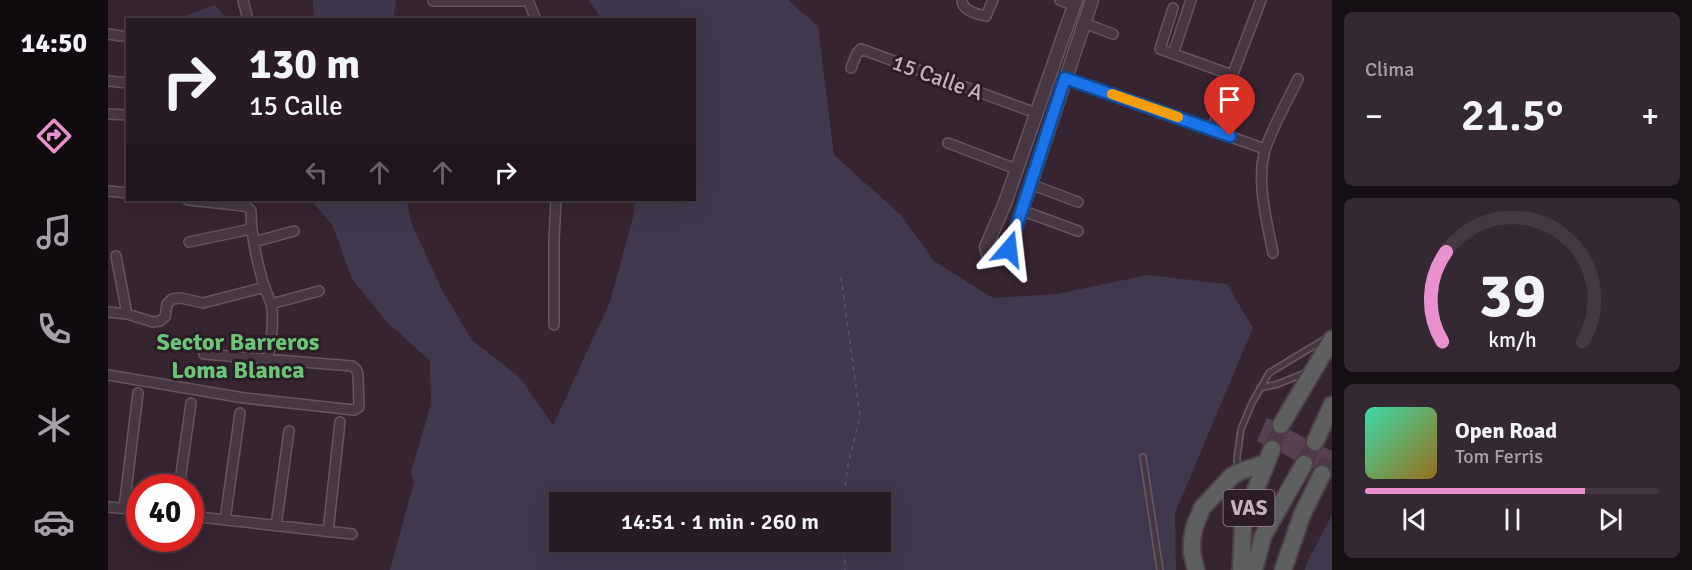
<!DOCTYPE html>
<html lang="es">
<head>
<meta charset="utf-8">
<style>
	:root { --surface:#281b25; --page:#342832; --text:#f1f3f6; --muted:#a5a1a7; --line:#443942; --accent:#ea90ce }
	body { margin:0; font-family:Signika,sans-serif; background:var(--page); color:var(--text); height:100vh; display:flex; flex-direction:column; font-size:22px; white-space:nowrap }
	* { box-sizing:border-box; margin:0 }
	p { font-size:20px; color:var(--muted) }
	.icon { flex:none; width:33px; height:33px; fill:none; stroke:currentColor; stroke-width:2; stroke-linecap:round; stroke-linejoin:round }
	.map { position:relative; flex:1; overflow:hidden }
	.side { display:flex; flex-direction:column; gap:12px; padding:12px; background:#160f14; width:360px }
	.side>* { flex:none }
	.hud { position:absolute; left:18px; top:18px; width:570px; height:183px; border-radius:0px; box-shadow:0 6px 24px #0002,0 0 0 2px var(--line); background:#281b25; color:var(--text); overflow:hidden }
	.speed { position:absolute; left:18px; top:474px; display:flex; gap:12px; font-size:30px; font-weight:700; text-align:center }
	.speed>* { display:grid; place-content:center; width:78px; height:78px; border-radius:50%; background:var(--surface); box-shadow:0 6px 24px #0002,0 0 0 2px var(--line); line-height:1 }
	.speed .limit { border:9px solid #d22; background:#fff; color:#111 }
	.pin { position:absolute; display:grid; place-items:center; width:51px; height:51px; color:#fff; margin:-62px -26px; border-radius:50% 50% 50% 0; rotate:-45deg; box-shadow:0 0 6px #0007 }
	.pin .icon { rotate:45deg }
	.me { position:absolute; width:66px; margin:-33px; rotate:17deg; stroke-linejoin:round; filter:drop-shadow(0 0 4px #0008) }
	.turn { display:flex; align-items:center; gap:21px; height:126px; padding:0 24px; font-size:27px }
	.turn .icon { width:78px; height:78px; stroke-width:2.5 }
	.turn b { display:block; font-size:42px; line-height:51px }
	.lanes { display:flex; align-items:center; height:57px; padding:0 24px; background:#0003; justify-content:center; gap:30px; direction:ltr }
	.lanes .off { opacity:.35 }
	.big { font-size:45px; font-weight:600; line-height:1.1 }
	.side .tile { flex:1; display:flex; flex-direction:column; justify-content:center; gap:9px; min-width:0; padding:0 21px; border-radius:9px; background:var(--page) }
	.side .dial { align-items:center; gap:0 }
	.dial svg { height:156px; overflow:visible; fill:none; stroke:var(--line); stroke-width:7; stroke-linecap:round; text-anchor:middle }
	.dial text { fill:var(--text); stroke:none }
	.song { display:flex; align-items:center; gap:18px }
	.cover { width:72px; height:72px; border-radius:9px; background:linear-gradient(135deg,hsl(160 70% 55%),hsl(40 70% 35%)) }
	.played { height:6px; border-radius:3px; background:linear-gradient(90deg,var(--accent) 75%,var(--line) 75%) }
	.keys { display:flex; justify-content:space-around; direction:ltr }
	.heat { display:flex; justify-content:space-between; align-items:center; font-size:33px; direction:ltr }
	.trip { position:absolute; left:441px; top:492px; width:342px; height:60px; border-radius:0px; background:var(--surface); box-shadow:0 6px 24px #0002,0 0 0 2px var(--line); font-weight:600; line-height:60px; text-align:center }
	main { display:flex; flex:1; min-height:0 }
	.menu { display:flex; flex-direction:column; width:108px; justify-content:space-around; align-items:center; background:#100b0f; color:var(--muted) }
	.menu .icon { width:42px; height:42px }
	.menu .current { color:var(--accent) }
	.menu b { font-size:27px; color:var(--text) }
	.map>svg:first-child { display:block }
	.green { fill:#41384d; fill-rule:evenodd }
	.building { fill:#564051 }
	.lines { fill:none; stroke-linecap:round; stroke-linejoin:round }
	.trunk-tunnel { stroke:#4b3946; stroke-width:16; stroke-dasharray:16 8; stroke-linecap:butt }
	.service-casing { stroke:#655560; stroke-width:8 }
	.minor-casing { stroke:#655560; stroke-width:12 }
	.tertiary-casing { stroke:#655560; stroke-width:15 }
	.trunk-casing { stroke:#4f3f4a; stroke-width:20 }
	.path { stroke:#615364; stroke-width:1.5; stroke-dasharray:4.5 4.5; stroke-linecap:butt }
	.service { stroke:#473742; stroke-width:4.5 }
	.minor { stroke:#473742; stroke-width:9 }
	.tertiary { stroke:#473742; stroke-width:12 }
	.trunk { stroke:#5e605f; stroke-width:16 }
	.route-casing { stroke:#114b97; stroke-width:15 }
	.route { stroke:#1a73e8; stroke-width:10 }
	.slow { stroke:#f59e0b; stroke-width:10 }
	.labels { text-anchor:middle; stroke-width:6; stroke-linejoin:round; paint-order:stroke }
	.shield { fill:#2c1c27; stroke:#968591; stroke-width:1.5 }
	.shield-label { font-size:21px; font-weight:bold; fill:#c3b2be }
	.street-label { font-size:22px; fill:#c3b2be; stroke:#2c1c27 }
	.neighbourhood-label { font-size:24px; font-weight:bold; fill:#6bc577; stroke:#2c1c27 }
</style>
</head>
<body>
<main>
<nav class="menu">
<b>14:50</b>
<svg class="icon current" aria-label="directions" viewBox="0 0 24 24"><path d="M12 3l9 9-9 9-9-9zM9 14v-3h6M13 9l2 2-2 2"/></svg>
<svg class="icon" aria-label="music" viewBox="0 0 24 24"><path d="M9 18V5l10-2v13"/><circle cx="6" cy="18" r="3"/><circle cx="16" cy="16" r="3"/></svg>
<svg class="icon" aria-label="phone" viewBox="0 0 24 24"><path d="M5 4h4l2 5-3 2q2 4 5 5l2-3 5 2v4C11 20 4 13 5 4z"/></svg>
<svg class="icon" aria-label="climate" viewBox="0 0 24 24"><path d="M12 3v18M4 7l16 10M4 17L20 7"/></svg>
<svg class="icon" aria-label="car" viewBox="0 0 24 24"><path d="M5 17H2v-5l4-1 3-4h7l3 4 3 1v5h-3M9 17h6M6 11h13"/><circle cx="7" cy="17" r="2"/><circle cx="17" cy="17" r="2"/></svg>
</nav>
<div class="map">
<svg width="1224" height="570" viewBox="0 0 1224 570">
	<rect width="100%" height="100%" fill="#362431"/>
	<path class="green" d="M205,0H287L288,2L285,19L206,20Z
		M480,0H680L710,26L726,155L793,215L826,261L885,298L949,294L1039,275L1119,284L1145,328L1067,513L1068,570H282L306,482L303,472L323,404L322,361L277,320L244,279L225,226L203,200H299L303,222L334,290L364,340L412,378L445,425L502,302L525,217L527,200H586V20L494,19ZM452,502H772V542H452Z
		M107,5L119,19H67H68Z
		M1224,515V570H1197L1199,562Z"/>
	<path class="building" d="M1159,418L1164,420V430L1168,434H1178L1182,430L1197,438V444L1202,451L1209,452L1216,447L1224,451L1223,470L1219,465L1214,464L1209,465L1205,468V459L1201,455H1191L1186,460L1174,453V448L1173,443L1167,439H1162L1155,444L1149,441Z"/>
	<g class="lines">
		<path class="trunk-tunnel" d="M1164,449L1173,425
			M1196,464L1207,442
			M1214,474L1224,452"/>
		<defs>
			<path id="service" d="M1152,388L1170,384L1197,373
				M1035,457L1052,570
				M1129,470V458L1133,429L1144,403L1161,373L1217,339"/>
			<path id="minor" d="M135,0L140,20
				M420,0L428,20
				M854,0C854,11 869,14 878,16L885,0
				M952,0L966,6
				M325,1H421
				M1065,8L1052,49L1124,75
				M976,23L1005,34
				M0,34L13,36
				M1065,54L1083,0
				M743,68L749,53L753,49L928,113
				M957,78L1157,149
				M0,81L20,83
				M0,114L20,115
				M1104,129L1153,0
				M840,143L908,169
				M922,184L970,202
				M0,191L20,193
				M80,200L136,206L140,208L143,211C143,237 149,261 156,286C158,292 161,297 163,304C167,322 162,342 160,360
				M913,210L970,231
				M81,242L143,229
				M146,242L186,231
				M1165,253C1159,222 1147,178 1158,147C1166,124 1179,102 1190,79
				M8,256L19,314
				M163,304L211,291
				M0,312L19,314L45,322L52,321L57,317L59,304L64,299L73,298L95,303L157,287
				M446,325V240L448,200
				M0,375L136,398L246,410L251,407L250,374L248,369L244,366L96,354
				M71,488L83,403
				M0,507L32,510
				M16,508L30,393
				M82,516L244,534
				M117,520L132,413
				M168,526L181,431
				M220,532L232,422"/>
			<path id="tertiary" d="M968,0L897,203L878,247L880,254C890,257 895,257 901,249L984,0"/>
			<path id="trunk" d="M1173,425L1224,339
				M1207,442L1224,405
				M1088,570L1084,553V541L1086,528L1094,508L1124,476L1133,471L1158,463
				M1133,570L1135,525L1144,499L1164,449
				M1146,570L1155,536L1196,464
				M1175,570L1194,515L1214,474"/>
		</defs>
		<use href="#service" class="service-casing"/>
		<use href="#minor" class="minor-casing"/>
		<use href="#tertiary" class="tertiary-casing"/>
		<use href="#trunk" class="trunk-casing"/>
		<path class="path" d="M733,277L752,416L740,465L735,502
			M736,542L737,570"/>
		<use href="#service" class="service"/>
		<use href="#minor" class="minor"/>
		<use href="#tertiary" class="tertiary"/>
		<use href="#trunk" class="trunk"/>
	</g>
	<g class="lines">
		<defs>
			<path id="route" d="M901,249L957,78L1122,136"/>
		</defs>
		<use href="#route" class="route-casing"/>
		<use href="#route" class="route"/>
		<path class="slow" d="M1004,94L1070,117"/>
	</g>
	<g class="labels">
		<rect class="shield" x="1115.5" y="490" width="51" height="36" rx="4.5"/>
		<g class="shield-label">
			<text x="1141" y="515">VAS</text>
		</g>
		<g class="street-label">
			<text transform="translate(830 77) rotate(20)" y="8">15 Calle A</text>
		</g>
		<g class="neighbourhood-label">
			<text x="130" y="350">Sector Barreros<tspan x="130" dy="28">Loma Blanca</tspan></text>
		</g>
	</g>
</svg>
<div class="speed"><div class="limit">40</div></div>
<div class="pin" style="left:1122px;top:136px;background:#d93025"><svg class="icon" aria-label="arrive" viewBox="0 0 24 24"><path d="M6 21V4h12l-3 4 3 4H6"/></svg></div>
<svg class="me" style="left:901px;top:249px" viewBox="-20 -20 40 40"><path d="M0-17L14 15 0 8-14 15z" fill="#1a73e8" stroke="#fff" stroke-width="4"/></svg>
<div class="trip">14:51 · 1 min · 260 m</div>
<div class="hud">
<div class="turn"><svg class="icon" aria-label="right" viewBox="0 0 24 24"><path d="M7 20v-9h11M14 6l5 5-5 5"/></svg><div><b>130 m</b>15 Calle</div></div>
<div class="lanes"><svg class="icon off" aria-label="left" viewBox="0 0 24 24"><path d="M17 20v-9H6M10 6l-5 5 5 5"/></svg><svg class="icon off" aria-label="ahead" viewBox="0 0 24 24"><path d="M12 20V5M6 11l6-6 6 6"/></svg><svg class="icon off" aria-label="ahead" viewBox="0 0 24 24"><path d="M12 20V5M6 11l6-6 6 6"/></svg><svg class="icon" aria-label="right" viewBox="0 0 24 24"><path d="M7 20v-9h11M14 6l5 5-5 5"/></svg></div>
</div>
</div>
<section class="side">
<div class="tile"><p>Clima</p>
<div class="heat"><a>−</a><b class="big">21.5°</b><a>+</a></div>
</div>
<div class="tile dial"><svg viewBox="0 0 100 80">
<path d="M14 69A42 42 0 1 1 86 69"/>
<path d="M14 69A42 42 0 0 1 16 23" stroke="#ea90ce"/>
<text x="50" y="56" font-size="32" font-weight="700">39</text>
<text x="50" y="72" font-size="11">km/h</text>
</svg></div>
<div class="tile">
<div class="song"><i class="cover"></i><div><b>Open Road</b><p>Tom Ferris</p></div></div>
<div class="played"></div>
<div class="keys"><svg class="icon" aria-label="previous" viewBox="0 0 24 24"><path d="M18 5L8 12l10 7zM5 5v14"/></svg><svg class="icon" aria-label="pause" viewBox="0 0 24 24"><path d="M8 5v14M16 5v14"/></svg><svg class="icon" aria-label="next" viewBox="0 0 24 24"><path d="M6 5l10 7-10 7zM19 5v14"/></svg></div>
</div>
</section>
</main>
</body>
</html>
